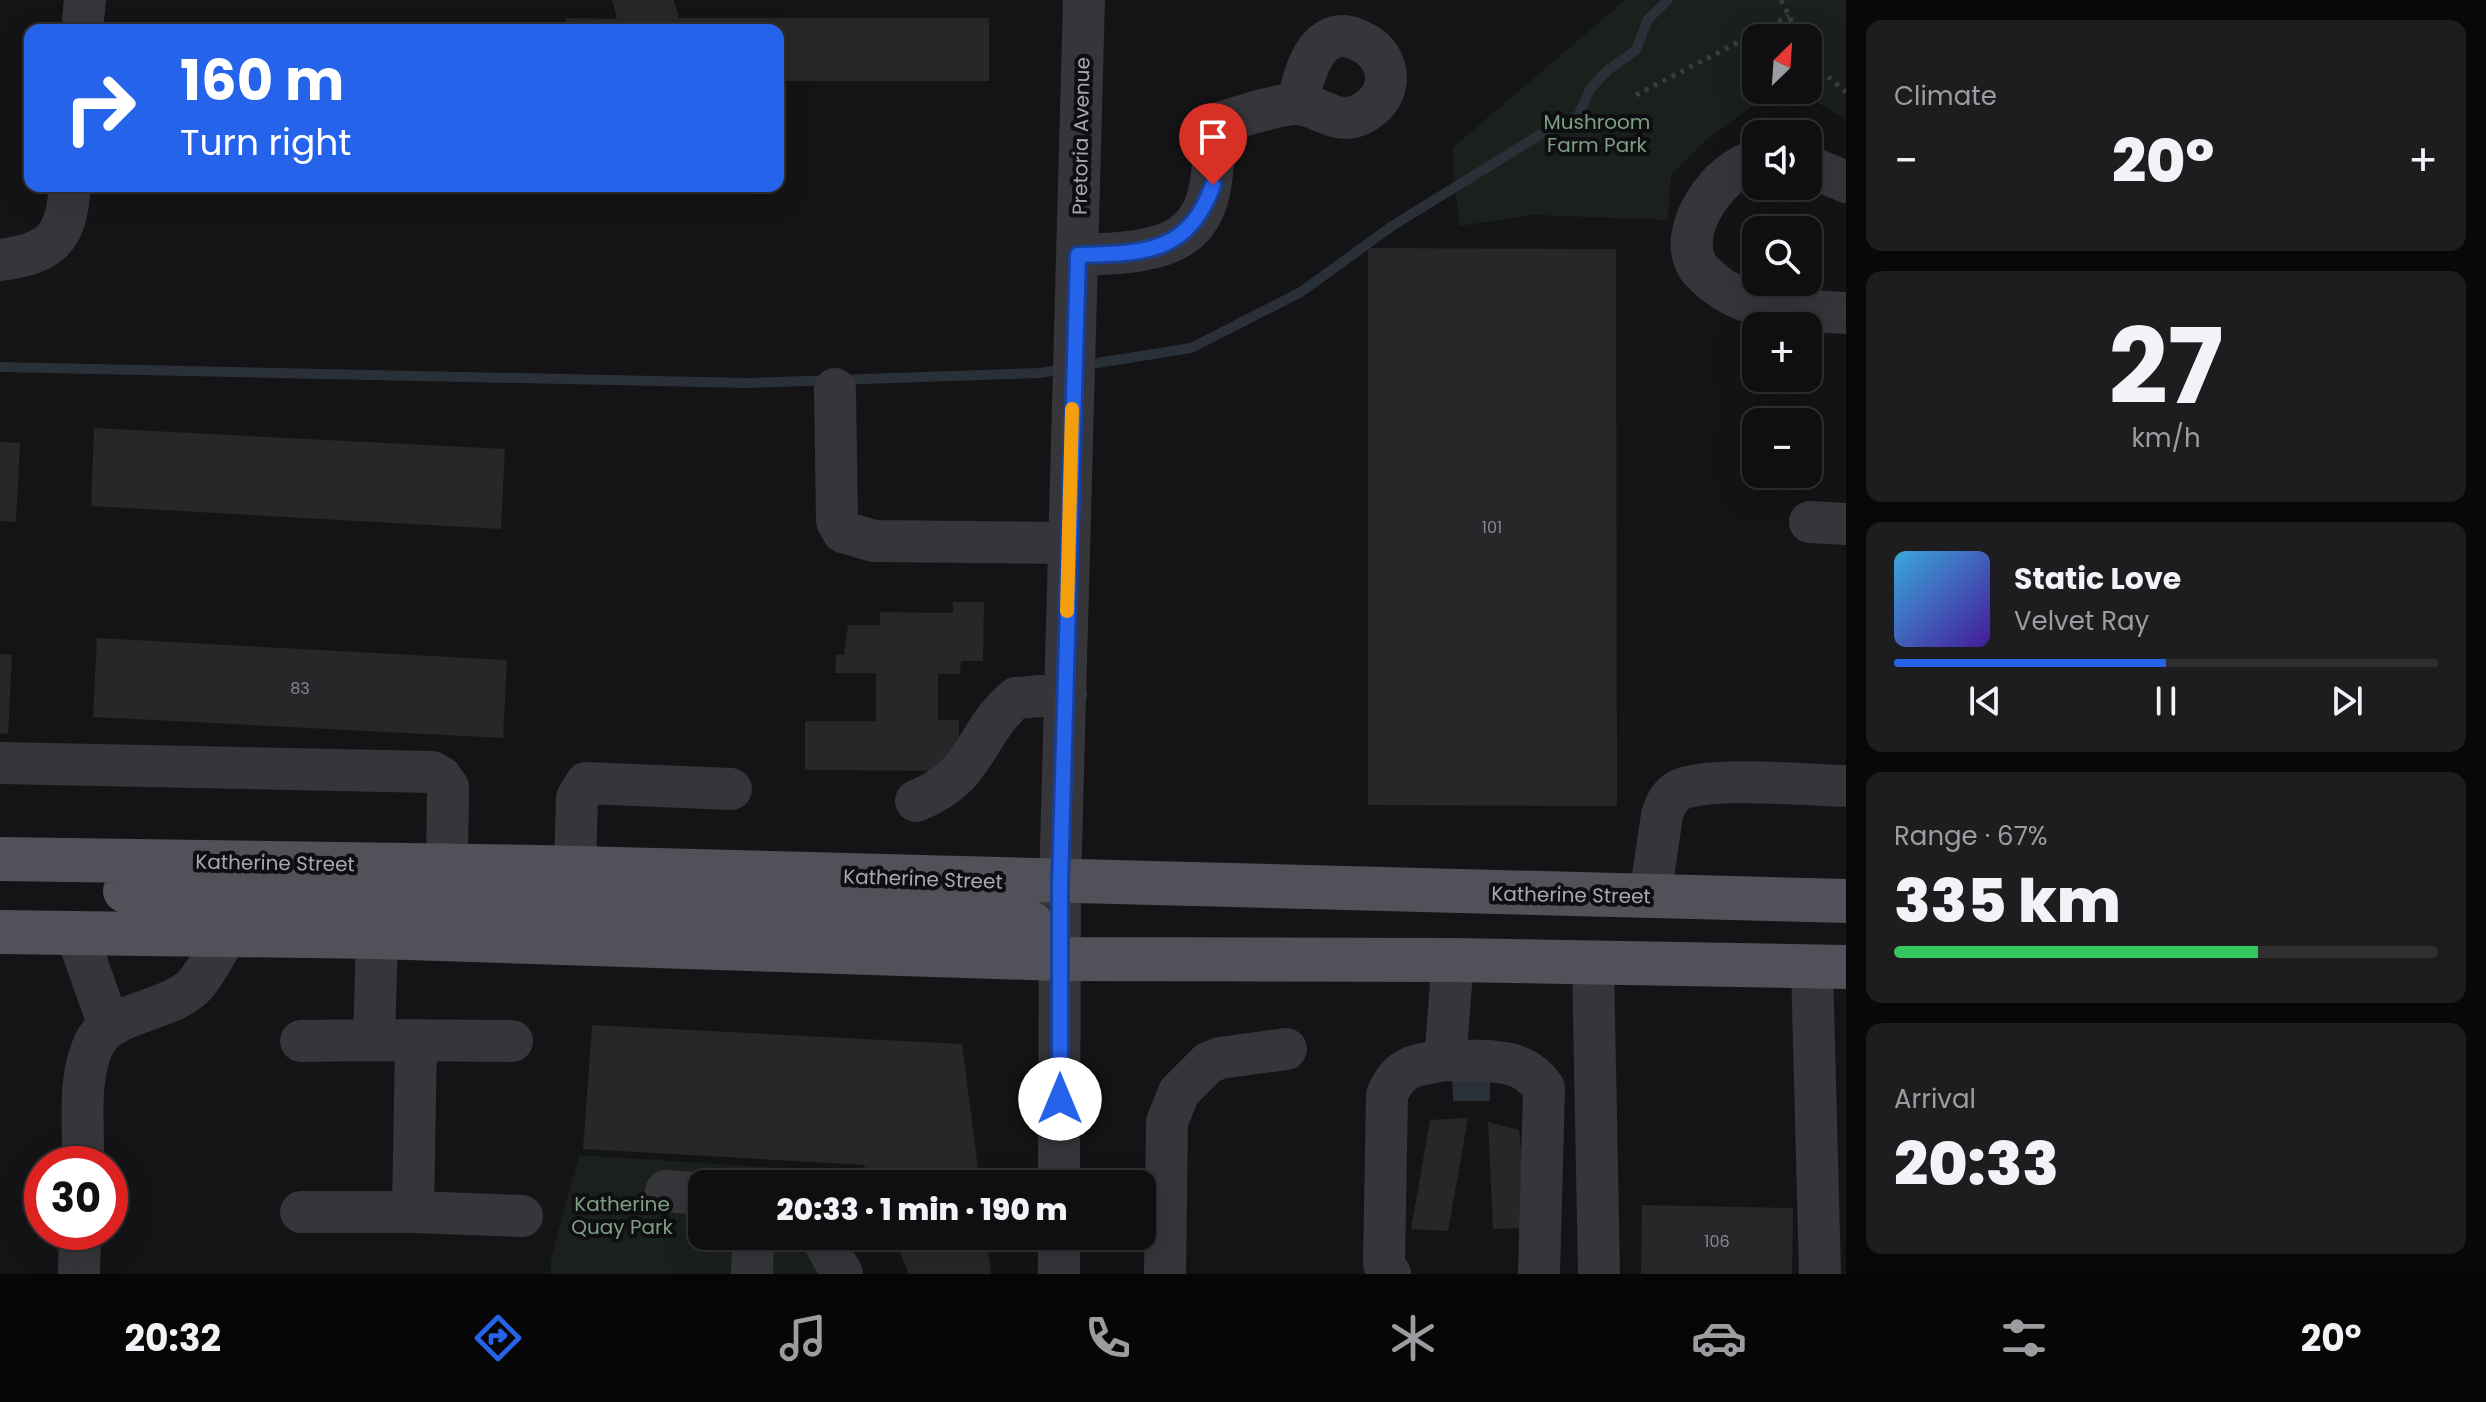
<!DOCTYPE html>
<html lang="en">
<head>
<meta charset="utf-8">
<style>
	:root { --surface:#0f0e10; --page:#1d1c1e; --text:#f1f3f6; --muted:#9b9c9f; --line:#2f2e30; --accent:#2563eb }
	body { margin:0; font-family:Poppins,sans-serif; background:var(--page); color:var(--text); height:100vh; display:flex; flex-direction:column; font-size:30px; white-space:nowrap }
	* { box-sizing:border-box; margin:0 }
	p { font-size:26px; color:var(--muted) }
	.icon { flex:none; width:44px; height:44px; fill:none; stroke:currentColor; stroke-width:2; stroke-linecap:round; stroke-linejoin:round }
	.map { position:relative; flex:1; overflow:hidden }
	.details { display:flex; flex-direction:column; gap:20px; padding:20px; background:#080809; width:640px }
	.details>* { flex:none }
	.top-card { position:absolute; left:24px; top:24px; width:760px; height:168px; border-radius:16px; box-shadow:0 8px 32px #0002,0 0 0 2px var(--line); background:#2563eb; color:#fff; overflow:hidden }
	.needle { width:52px; rotate:25deg }
	.controls { position:absolute; left:1742px; top:24px; display:grid; gap:16px }
	.controls a { display:grid; place-items:center; width:80px; height:80px; border-radius:16px; background:var(--surface); box-shadow:0 8px 32px #0002,0 0 0 2px var(--line); font-size:40px }
	.speed { position:absolute; left:24px; top:1146px; display:flex; gap:16px; font-size:40px; font-weight:700; text-align:center }
	.speed>* { display:grid; place-content:center; width:104px; height:104px; border-radius:50%; background:var(--surface); box-shadow:0 8px 32px #0002,0 0 0 2px var(--line); line-height:1 }
	.speed .limit { border:12px solid #d22; background:#fff; color:#111 }
	.pin { position:absolute; display:grid; place-items:center; width:68px; height:68px; color:#fff; margin:-82px -34px; border-radius:50% 50% 50% 0; rotate:-45deg; box-shadow:0 0 8px #0007 }
	.pin .icon { rotate:45deg }
	.me { position:absolute; width:88px; margin:-44px; rotate:0deg; stroke-linejoin:round; filter:drop-shadow(0 0 6px #0008) }
	.turn { display:flex; align-items:center; gap:28px; height:168px; padding:0 24px; font-size:36px }
	.turn .icon { width:104px; height:104px; stroke-width:2.5 }
	.turn b { display:block; font-size:56px; line-height:68px }
	.big { font-size:60px; font-weight:800; line-height:1.1 }
	.details .card { flex:1; display:flex; flex-direction:column; justify-content:center; gap:12px; min-width:0; padding:0 28px; border-radius:16px; background:var(--page) }
	.details .dial { align-items:center; gap:0 }
	.dial b { font-size:104px; line-height:1 }
	.song { display:flex; align-items:center; gap:24px }
	.cover { width:96px; height:96px; border-radius:12px; background:linear-gradient(135deg,hsl(200 70% 55%),hsl(260 70% 35%)) }
	.played { height:8px; border-radius:4px; background:linear-gradient(90deg,var(--accent) 50%,var(--line) 50%) }
	.keys { display:flex; justify-content:space-around; direction:ltr }
	.heat { display:flex; justify-content:space-between; align-items:center; font-size:44px; direction:ltr }
	.charge { height:12px; border-radius:6px; background:linear-gradient(90deg,#34c759 67%,var(--line) 0) }
	.trip { position:absolute; left:688px; top:1170px; width:468px; height:80px; border-radius:16px; background:var(--surface); box-shadow:0 8px 32px #0002,0 0 0 2px var(--line); font-weight:800; line-height:80px; text-align:center }
	.menu { display:flex; height:128px; justify-content:space-around; align-items:center; background:#060606; color:var(--muted) }
	.menu .icon { width:56px; height:56px }
	.menu .on { color:var(--accent) }
	.menu b { font-size:36px; color:var(--text) }
	main { display:flex; flex:1; min-height:0 }
	.map>svg:first-child { display:block }
	.green { fill:#1a201b; fill-rule:evenodd }
	.water { fill:#2a3038 }
	.lines { fill:none; stroke-linecap:round; stroke-linejoin:round }
	.stream { stroke:#2a3038; stroke-width:10 }
	.building { fill:#272629 }
	.path { stroke:#3b3b41; stroke-width:5; stroke-dasharray:4 6; stroke-linecap:butt }
	.minor { stroke:#35353a; stroke-width:42 }
	.major { stroke:#515159; stroke-width:44 }
	.route-casing { stroke:#184099; stroke-width:20 }
	.route { stroke:#2563eb; stroke-width:14 }
	.slow { stroke:#f59e0b; stroke-width:14 }
	.labels { text-anchor:middle; stroke-width:8; stroke-linejoin:round; paint-order:stroke }
	.number-label { font-size:16px; fill:#858791 }
	.park-label { font-size:20px; fill:#7d9f84; stroke:#0f0e10 }
	.street-label { font-size:20px; fill:#a5a8b5; stroke:#0f0e10 }
</style>
</head>
<body>
<main>
<div class="map">
<svg width="1846" height="1274" viewBox="0 0 1846 1274">
	<rect width="100%" height="100%" fill="#141315"/>
	<path class="green" d="M1625,0H1846V119L1806,96L1754,105L1706,140L1671,175L1668,220L1534,215L1459,226L1452,148ZM1756,38H1808V90H1756Z
		M579,1155L843,1172L842,1184H702V1236H842L841,1274H551L550,1262Z"/>
	<path class="water" d="M1452,1078H1490V1101H1453Z"/>
	<g class="lines">
		<path class="stream" d="M1085,365L1191,348L1301,292L1392,226L1543,133L1578,116L1590,89L1608,70L1636,50L1648,19L1668,0
			M0,367L748,383L1040,373L1065,369"/>
	</g>
	<path class="building" d="M612,0H674L679,18H989V81H778V30H565L566,18L617,19Z
		M1368,248L1616,249L1617,806L1368,805Z
		M94,428L505,449L501,529L91,506Z
		M0,442L20,443L16,522L0,521Z
		M953,602H984L983,661H961L960,674H938V720H959V771L805,770V721H876V673H835L836,655H844L848,625H880V612L953,613Z
		M97,638L507,660L503,738L93,717Z
		M0,654L12,655L8,734L0,733Z
		M592,1025L962,1044L980,1184H872L864,1165L583,1149Z
		M1468,1118L1448,1231L1411,1229L1430,1120Z
		M1488,1122L1519,1130L1528,1228L1493,1229Z
		M1642,1205L1793,1208L1792,1274H1641Z
		M893,1236H986L991,1274H909Z"/>
	<g class="lines">
		<path class="path" d="M1781,0L1800,38
			M1808,55L1813,64L1846,92
			M1636,95L1789,16"/>
		<path class="minor" d="M82,30L85,0
			M1211,125C1238,118 1268,106 1295,104C1322,103 1341,136 1375,104C1384,95 1388,82 1385,70C1382,56 1372,46 1358,40C1317,21 1303,75 1298,104
			M1756,161C1720,169 1675,230 1698,267C1704,275 1717,286 1726,291C1760,313 1807,310 1846,313
			M1808,166L1846,182
			M1078,255C1169,252 1217,246 1213,139
			M0,260C52,253 66,239 70,186
			M835,389L837,521L843,532L874,541L1068,543
			M1810,522L1846,524
			M0,763L432,772L441,777L448,787L447,865
			M916,801C980,775 972,735 1016,698L1066,694
			M575,868L577,798L586,783L731,789
			M1650,897L1662,815C1666,803 1671,792 1684,788C1718,777 1807,785 1846,786
			M76,932L109,1026
			M377,937L374,1040L512,1041
			M1453,960L1445,1060C1483,1062 1520,1054 1544,1088L1539,1274
			M1593,962L1599,1274
			M1812,966L1820,1274
			M301,1041L374,1040
			M416,1041L413,1212L522,1216
			M83,1164C84,1127 77,1076 95,1042C110,1012 168,1012 194,986C207,972 217,950 227,934
			M1059,1184L1060,883L1084,0
			M666,1191L702,1194
			M301,1212H413
			M821,1236L842,1274
			M79,1274L80,1232
			M752,1274L753,1236
			M1059,1274V1236
			M1165,1274L1167,1122L1179,1092L1208,1063L1220,1058L1286,1049
			M1390,1274L1384,1264L1387,1095C1400,1064 1415,1066 1445,1060"/>
		<path class="major" d="M0,859L539,867L1846,901
			M125,891L1014,916L1031,923L1060,959
			M0,932L377,937L1060,959L1453,960L1846,967"/>
	</g>
	<g class="lines">
		<defs>
			<path id="route" d="M1060,1099V883L1078,255C1143,253 1188,255 1213,185"/>
		</defs>
		<use href="#route" class="route-casing"/>
		<use href="#route" class="route"/>
		<path class="slow" d="M1067,611L1072,409"/>
	</g>
	<g class="labels">
		<g class="number-label">
			<text x="1492" y="533">101</text>
			<text x="300" y="694">83</text>
			<text x="1717" y="1247">106</text>
		</g>
		<g class="park-label">
			<text x="1597" y="129">Mushroom<tspan x="1597" dy="23">Farm Park</tspan></text>
			<text x="622" y="1211">Katherine<tspan x="622" dy="23">Quay Park</tspan></text>
		</g>
		<g class="street-label">
			<text transform="translate(1081 136) rotate(-89)" y="7">Pretoria Avenue</text>
			<text transform="translate(275 863) rotate(1)" y="7">Katherine Street</text>
			<text transform="translate(923 879) rotate(2)" y="7">Katherine Street</text>
			<text transform="translate(1571 895) rotate(1)" y="7">Katherine Street</text>
		</g>
	</g>
</svg>
<div class="controls">
<a><svg class="needle" viewBox="-14 -14 28 28"><path d="M0-13l5 13h-10z" fill="#e53935"/><path d="M0 13l5-13h-10z" fill="#9b9c9f"/></svg></a>
<a><svg class="icon" aria-label="sound" viewBox="0 0 24 24"><path d="M4 9h4l5-4v14l-5-4H4zM17 9q2 3 0 6"/></svg></a>
<a><svg class="icon" aria-label="search" viewBox="0 0 24 24"><circle cx="10" cy="10" r="6"/><path d="M15 15l6 6"/></svg></a>
<a>+</a>
<a>−</a>
</div>
<div class="speed"><div class="limit">30</div></div>
<div class="pin" style="left:1213px;top:185px;background:#d93025"><svg class="icon" aria-label="arrive" viewBox="0 0 24 24"><path d="M6 21V4h12l-3 4 3 4H6"/></svg></div>
<svg class="me" style="left:1060px;top:1099px" viewBox="-20 -20 40 40"><circle r="19" fill="#fff"/><path d="M0-13L10 11 0 6-10 11z" fill="#2563eb"/></svg>
<div class="trip">20:33 · 1 min · 190 m</div>
<div class="top-card">
<div class="turn"><svg class="icon" aria-label="right" viewBox="0 0 24 24"><path d="M7 20v-9h11M14 6l5 5-5 5"/></svg><div><b>160 m</b>Turn right</div></div>
</div>
</div>
<section class="details">
<div class="card"><p>Climate</p>
<div class="heat"><a>−</a><b class="big">20°</b><a>+</a></div>
</div>
<div class="card dial"><b>27</b><p>km/h</p></div>
<div class="card">
<div class="song"><i class="cover"></i><div><b>Static Love</b><p>Velvet Ray</p></div></div>
<div class="played"></div>
<div class="keys"><svg class="icon" aria-label="previous" viewBox="0 0 24 24"><path d="M18 5L8 12l10 7zM5 5v14"/></svg><svg class="icon" aria-label="pause" viewBox="0 0 24 24"><path d="M8 5v14M16 5v14"/></svg><svg class="icon" aria-label="next" viewBox="0 0 24 24"><path d="M6 5l10 7-10 7zM19 5v14"/></svg></div>
</div>
<div class="card"><p>Range · 67%</p><b class="big">335 km</b><div class="charge"></div></div>
<div class="card"><p>Arrival</p><b class="big">20:33</b></div>
</section>
</main>
<nav class="menu">
<b>20:32</b>
<svg class="icon on" aria-label="directions" viewBox="0 0 24 24"><path d="M12 3l9 9-9 9-9-9zM9 14v-3h6M13 9l2 2-2 2"/></svg>
<svg class="icon" aria-label="music" viewBox="0 0 24 24"><path d="M9 18V5l10-2v13"/><circle cx="6" cy="18" r="3"/><circle cx="16" cy="16" r="3"/></svg>
<svg class="icon" aria-label="phone" viewBox="0 0 24 24"><path d="M5 4h4l2 5-3 2q2 4 5 5l2-3 5 2v4C11 20 4 13 5 4z"/></svg>
<svg class="icon" aria-label="climate" viewBox="0 0 24 24"><path d="M12 3v18M4 7l16 10M4 17L20 7"/></svg>
<svg class="icon" aria-label="car" viewBox="0 0 24 24"><path d="M5 17H2v-5l4-1 3-4h7l3 4 3 1v5h-3M9 17h6M6 11h13"/><circle cx="7" cy="17" r="2"/><circle cx="17" cy="17" r="2"/></svg>
<svg class="icon" aria-label="filters" viewBox="0 0 24 24"><path d="M4 7h16M4 17h16"/><circle cx="9" cy="7" r="2"/><circle cx="15" cy="17" r="2"/></svg>
<b>20°</b>
</nav>
</body>
</html>
